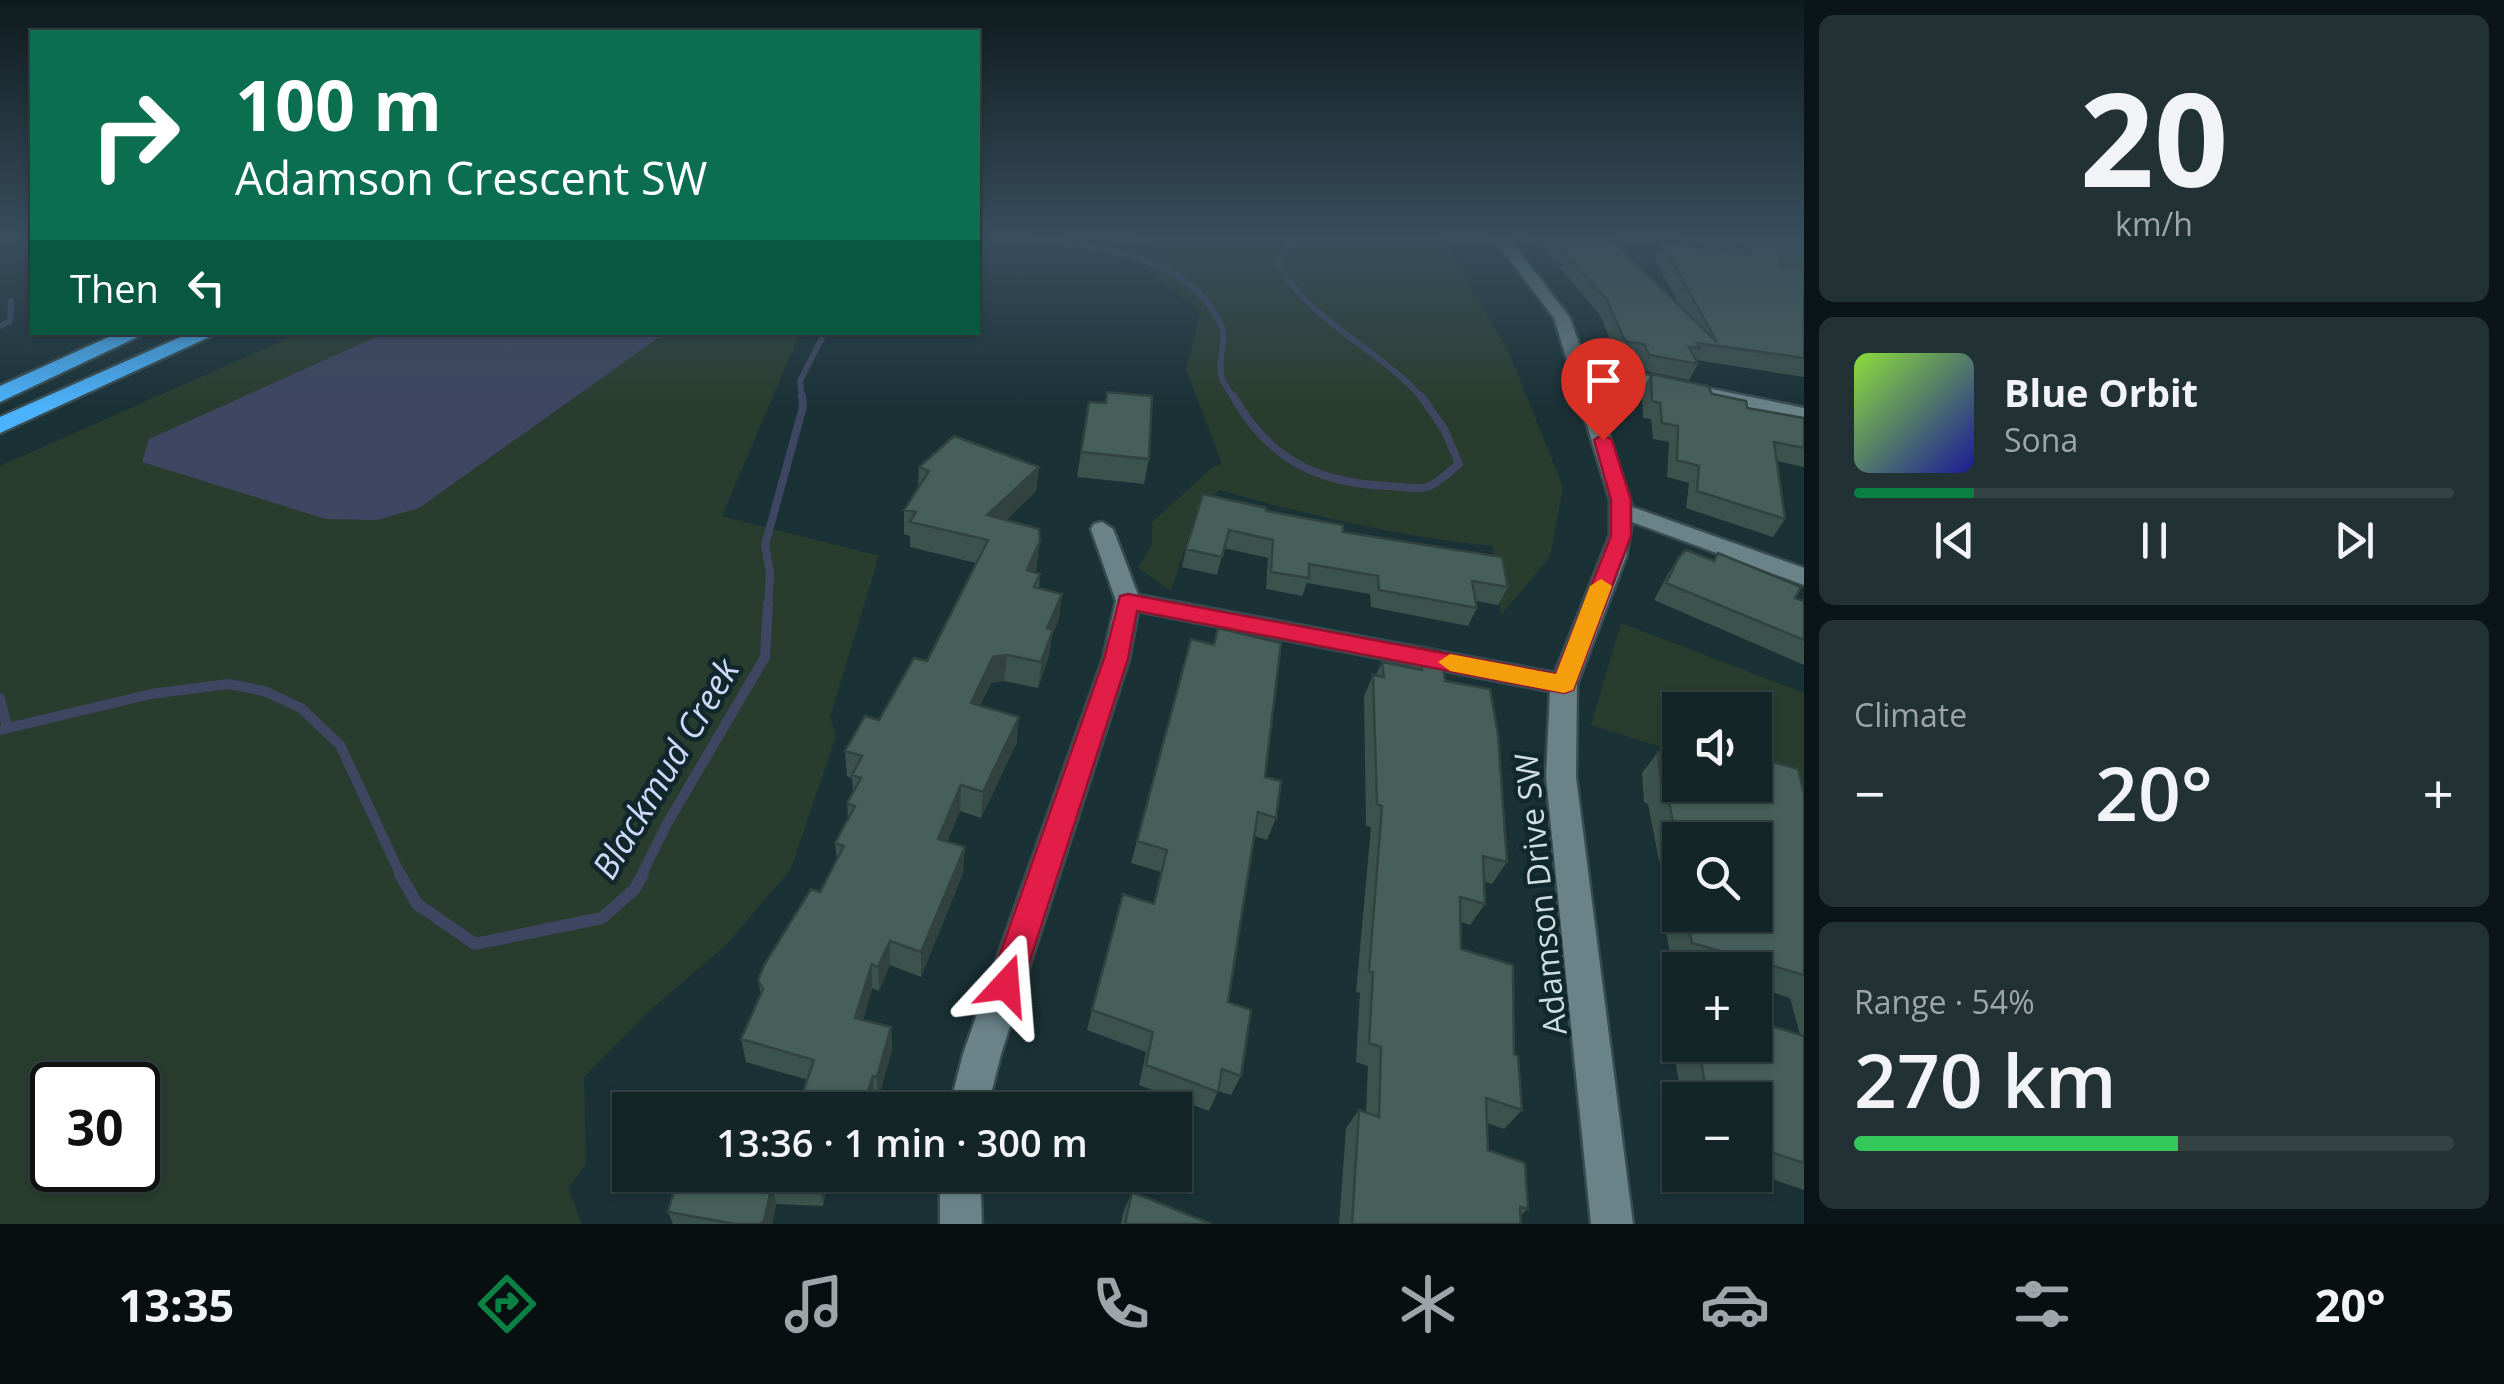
<!DOCTYPE html>
<html lang="en">
<head>
<meta charset="utf-8">
<style>
	:root { --surface:#142528; --page:#213134; --text:#f1f3f6; --muted:#9da5a8; --line:#334245; --accent:#0b8043 }
	body { margin:0; font-family:"Open Sans",sans-serif; background:var(--page); color:var(--text); height:100vh; display:flex; flex-direction:column; font-size:38px; white-space:nowrap }
	* { box-sizing:border-box; margin:0 }
	p { font-size:32px; color:var(--muted) }
	.icon { flex:none; width:55px; height:55px; fill:none; stroke:currentColor; stroke-width:2; stroke-linecap:round; stroke-linejoin:round }
	.map { position:relative; flex:1; overflow:hidden }
	.details { display:flex; flex-direction:column; gap:15px; padding:15px; background:#0b1416; width:700px }
	.details>* { flex:none }
	.top-card { position:absolute; left:30px; top:30px; width:950px; height:305px; border-radius:0px; box-shadow:0 2px 8px #0004,0 0 0 2px var(--line); background:#0b6e4f; color:#fff; overflow:hidden }
	.fabs { position:absolute; left:1662px; top:692px; display:grid; gap:20px }
	.fabs a { display:grid; place-items:center; width:110px; height:110px; border-radius:0px; background:var(--surface); box-shadow:0 2px 8px #0004,0 0 0 2px var(--line); font-size:50px }
	.speed { position:absolute; left:30px; top:1062px; display:flex; gap:20px; font-size:50px; font-weight:700; text-align:center }
	.speed>* { display:grid; place-content:center; width:130px; height:130px; border-radius:50%; background:var(--surface); box-shadow:0 2px 8px #0004,0 0 0 2px var(--line); line-height:1 }
	.speed .limit { border:5px solid #111; border-radius:15px; background:#fff; color:#111 }
	.pin { position:absolute; display:grid; place-items:center; width:85px; height:85px; color:#fff; margin:-102px -42px; border-radius:50% 50% 50% 0; rotate:-45deg; box-shadow:0 0 10px #0007 }
	.pin .icon { rotate:45deg }
	.me { position:absolute; width:110px; margin:-55px; rotate:19deg; stroke-linejoin:round; filter:drop-shadow(0 0 8px #0008) }
	.turn { display:flex; align-items:center; gap:35px; height:210px; padding:0 40px; font-size:45px }
	.turn .icon { width:130px; height:130px; stroke-width:2.5 }
	.turn b { display:block; font-size:70px; line-height:85px }
	.then { display:flex; align-items:center; height:95px; padding:0 40px; background:#0003; gap:20px; font-size:38px }
	.big { font-size:75px; font-weight:600; line-height:1.1 }
	.details .widget { flex:1; display:flex; flex-direction:column; justify-content:center; gap:15px; min-width:0; padding:0 35px; border-radius:15px; background:var(--page) }
	.details .dial { align-items:center; gap:0 }
	.dial b { font-size:130px; line-height:1 }
	.song { display:flex; align-items:center; gap:30px }
	.cover { width:120px; height:120px; border-radius:15px; background:linear-gradient(135deg,hsl(90 70% 55%),hsl(240 70% 35%)) }
	.played { height:10px; border-radius:5px; background:linear-gradient(90deg,var(--accent) 20%,var(--line) 20%) }
	.keys { display:flex; justify-content:space-around; direction:ltr }
	.heat { display:flex; justify-content:space-between; align-items:center; font-size:55px; direction:ltr }
	.charge { height:15px; border-radius:8px; background:linear-gradient(90deg,#34c759 54%,var(--line) 0) }
	.trip { position:absolute; left:612px; top:1092px; width:580px; height:100px; border-radius:0px; background:var(--surface); box-shadow:0 2px 8px #0004,0 0 0 2px var(--line); font-weight:600; line-height:100px; text-align:center }
	.dock { display:flex; height:160px; justify-content:space-around; align-items:center; background:#080f10; color:var(--muted) }
	.dock .icon { width:70px; height:70px }
	.dock .active { color:var(--accent) }
	.dock b { font-size:45px; color:var(--text) }
	main { display:flex; flex:1; min-height:0 }
	.map>svg:first-child { display:block }
	.green { fill:#293d2e; fill-rule:evenodd }
	.water { fill:#3f4662 }
	.lines { fill:none; stroke-linecap:round; stroke-linejoin:round }
	.stream-far3 { stroke:#3f4662; stroke-width:6 }
	.stream-far2 { stroke:#3f4662; stroke-width:8 }
	.stream-far1 { stroke:#3f4662; stroke-width:10 }
	.stream { stroke:#3f4662; stroke-width:12 }
	.minor-casing { stroke:#384c50; stroke-width:5 }
	.highway-casing { stroke:#384c50; stroke-width:5 }
	.minor { fill:#6a8389; fill-rule:evenodd }
	.highway { fill:#4bb3fd; fill-rule:evenodd }
	.wall { fill:#3c524d }
	.shaded-wall { fill:#31423f }
	.building { fill:#465f5a; stroke:#31423f; stroke-width:2.5 }
	.route { fill:#e11d48; stroke:#92132f; stroke-width:2.5 }
	.slow { fill:#f59e0b }
	.labels { text-anchor:middle; stroke-width:9; stroke-linejoin:round; paint-order:stroke }
	.street-label { font-size:32px; fill:#cfdde0; stroke:#10272c }
	.water-label { font-size:35px; font-style:italic; fill:#cfd8f9; stroke:#10272c }
</style>
</head>
<body>
<main>
<div class="map">
<svg width="1804" height="1224" viewBox="0 0 1804 1224">
	<rect width="100%" height="100%" fill="#1a3136"/>
	<path class="green" d="M1122,237H1441L1508,350L1563,487L1550,557L1501,615L1493,546C1399,537 1310,515 1219,490L1196,512L1171,591L1138,568L1152,544V522L1213,467L1222,464L1186,369L1201,311L1160,281L1153,242Z
		M300,333H800L722,516L879,556L830,717L836,736L791,869L725,946L647,1013L584,1077L586,1164L568,1188L582,1224H0V466ZM52,1085H138V1170H52Z
		M1621,623L1804,693V793L1755,777V710H1680V753L1591,725Z"/>
	<path class="water" d="M387,332H665V333L419,508L377,520L326,519L142,462L149,439Z"/>
	<g class="lines">
		<path class="stream-far3" d="M1039,237C1106,251 1189,254 1221,325C1228,341 1216,362 1222,379C1225,385 1231,393 1234,399
			M1291,237L1278,264C1311,323 1379,348 1423,399
			M0,326L10,321L11,301
			M802,399L800,381L825,332"/>
		<path class="stream-far2" d="M1233,396C1269,459 1316,483 1388,486C1399,486 1416,490 1427,487C1437,484 1450,471 1459,464L1444,429L1421,396
			M768,607L770,573L765,545L803,407L802,396"/>
		<path class="stream-far1" d="M0,698L7,728
			M0,730L151,694L228,684L264,691L301,708L340,745L401,876
			M641,876L668,822L765,657L768,604"/>
		<path class="stream" d="M400,874L417,904L475,944L602,918L635,889L643,874"/>
		<defs>
			<path id="minor" d="M1493,237H1508L1570,318L1586,363L1804,408V420L1590,375L1632,507L1804,568V585L1632,522L1626,557L1577,684L1576,777L1633,1224H1591L1546,777L1550,691L1138,611L1129,659L1001,1054L987,1110H949L963,1054L1103,659L1116,601L1091,529L1094,524L1102,522L1113,529L1138,595L1555,673L1610,535V500L1554,318Z
				M940,1175H980L982,1224H940Z"/>
			<path id="highway" d="M120,332H148L0,402V386Z
				M192,332H220L0,433V417Z"/>
		</defs>
		<use href="#minor" class="minor-casing"/>
		<use href="#highway" class="highway-casing"/>
		<use href="#minor" class="minor"/>
		<use href="#highway" class="highway"/>
	</g>
	<path class="wall" d="M1533,237H1608L1681,308L1654,258L1662,243L1704,248L1681,237H1804V266L1795,267L1804,268V377L1696,360L1698,364L1689,380L1640,370L1636,359L1619,357L1615,352L1600,315Z
		M1651,374L1712,394L1747,408L1804,418V467L1777,461L1785,519L1773,537L1686,508L1689,483L1667,477L1669,442L1653,439L1651,419L1643,418L1642,390Z
		M1089,402L1149,459L1144,484L1077,477Z
		M919,467H1039L1036,491L1006,520L1037,566L1035,572L1040,574L1039,588L1059,619L1052,635L1049,655L1038,688L1004,681L991,683L980,706L1017,742L981,818L960,811L947,842L965,847L963,873L921,977L890,965L879,991L872,988L863,1020L891,1027L892,1050L878,1099L874,1098L870,1110H775L800,1102L808,1080L746,1062L741,1039L761,995L758,980L820,892L837,860L835,843L848,819L847,803L853,793L852,778L847,776L845,751L879,720L927,661L976,563L910,547V536L904,534V510L918,488Z
		M1266,511L1343,532L1508,587L1498,605L1476,601L1477,608L1468,626L1371,607L1370,594L1307,583L1302,596L1266,589L1268,558L1224,548L1217,575L1182,567L1186,549Z
		M1679,557L1804,601V665L1654,600L1668,574Z
		M1218,628L1276,818L1267,840L1254,836L1228,1002L1241,1076L1231,1095L1218,1091L1209,1111L1139,1085L1146,1052L1087,1030L1092,1010L1153,904L1161,872L1131,863L1191,639L1213,645Z
		M1421,646L1445,681L1507,862L1492,884L1484,881L1485,904L1470,925L1460,922L1461,949L1514,1054L1522,1110L1504,1129L1487,1123L1488,1150L1528,1209L1521,1215V1224H1339L1346,1128L1359,1110L1366,1112L1368,1066L1356,1062L1360,993L1356,992L1371,827L1366,826L1364,696L1373,675H1376L1382,662L1410,668Z
		M1658,752L1804,794V1190L1755,1173V1100H1682L1668,1020L1680,1009V1045H1755L1800,1034L1790,998L1755,987V970H1695L1672,963L1664,923L1680,905V915H1755V840H1680V867L1659,861L1648,804L1644,802L1642,773Z
		M679,1175H840L837,1189L827,1187L823,1206L776,1204L772,1224H673L668,1212Z
		M1132,1192L1211,1224H1121L1123,1213Z"/>
	<path class="shaded-wall" d="M1039,467L1036,491L986,540L987,515Z
		M1040,541L1037,566L1024,596L1027,570Z
		M1062,594L1059,619L1052,635L1049,655L1038,688L1047,628Z
		M1007,655L1004,681L991,683L969,729L971,703L993,657Z
		M1019,717L1017,742L981,818L983,792Z
		M961,785L960,811L937,864L938,839Z
		M965,847L963,873L921,977V952Z
		M890,941V965L879,991L878,967Z
		M872,964V988L857,1041L855,1018Z
		M891,1027L892,1050L878,1099L877,1077Z
		M873,1076L874,1098L870,1110H867L866,1097Z
		M822,1175H825L827,1187L823,1206L820,1186Z
		M772,1184L776,1204L772,1224H760Z"/>
	<path class="building" d="M1551,237H1608L1717,342L1662,243L1753,253L1719,237H1804V253L1779,254L1782,266L1804,268V358L1697,343L1700,348L1689,347L1698,364L1649,355L1644,344L1627,342L1623,337L1607,300Z
		M1651,374L1708,386L1712,394L1746,401L1747,408L1804,418V448L1774,442L1785,519L1697,491L1699,466L1677,460L1678,426L1662,423L1660,403L1652,401Z
		M1107,392L1152,396L1149,459L1081,452L1089,402L1106,403Z
		M954,436L1039,467L987,515L1039,529L1040,541L1027,570L1040,574L1034,587L1062,594L1047,628L1053,630L1041,662L1007,655L993,657L971,703L1019,717L983,792L961,785L938,839L965,847L921,952L890,941L878,967L872,964L855,1018L891,1027L877,1077L873,1076L866,1097L859,1095L856,1110H775L777,1099L800,1102L814,1060L741,1039L763,989L758,980L764,965L811,889L820,892L844,846L835,843L855,806L847,803L861,778L852,775L862,756L845,751L865,716L879,720L914,658L927,661L988,540L910,522L916,512L904,510L929,471L919,467Z
		M1203,494L1266,508V511L1343,525V532L1502,557L1508,587L1472,581L1477,608L1379,590L1378,576L1309,564V578L1271,572L1273,540L1229,530L1222,557L1186,549Z
		M1686,550L1714,561L1718,553L1801,587L1795,598L1804,601V640L1666,583L1679,557Z
		M1218,628L1281,643L1265,777L1281,781L1276,818L1258,812L1228,1002L1251,1010L1241,1076L1222,1069L1218,1092L1146,1065L1153,1032L1092,1010L1123,894L1154,904L1167,850L1137,841L1191,639L1214,645Z
		M1421,646L1441,650L1445,681L1490,689L1498,734L1507,862L1483,856L1485,904L1460,897L1461,949L1513,965L1514,1054L1518,1056L1522,1110L1486,1098L1488,1150L1525,1163L1528,1209L1520,1207L1521,1224H1352L1359,1110L1379,1117L1381,1047L1369,1043L1373,972L1369,971L1382,806L1377,804L1373,675L1384,677L1382,662L1422,670Z
		M1658,752L1680,758V785H1755V757L1798,769L1804,794V975L1692,943L1686,915H1729L1746,920L1745,915H1755V840L1677,841L1665,783L1661,781Z
		M1755,1021L1804,1036V1163L1755,1147V1100H1725L1707,1094L1698,1045H1755Z
		M699,1105L734,1110H698Z
		M679,1175H822L820,1186L772,1184L764,1221L760,1224H735L668,1212Z
		M1132,1192L1211,1224H1125Z"/>
	<linearGradient id="sky" x2="0" y2="1"><stop stop-color="#0e1b1e"/><stop offset="0.58" stop-color="#384e5d"/><stop offset="1" stop-color="#384e5d" stop-opacity="0"/></linearGradient>
	<rect width="1804" height="409" fill="url(#sky)"/>
	<path class="route" d="M1603,434L1612,440L1631,500V536L1573,690L1564,693L1137,611L1128,659L1022,985L1017,996L1006,1000L994,996L989,985L1104,659L1120,596L1128,594L1556,674L1611,536V500L1594,440Z"/>
	<path class="slow" d="M1601,579L1612,586L1573,690L1564,693L1450,671L1438,662L1450,654L1556,674L1590,586Z"/>
	<g class="labels">
		<g class="street-label">
			<text transform="translate(1541 894) rotate(-96)" y="11">Adamson Drive SW</text>
		</g>
		<g class="water-label">
			<text transform="translate(666 769) rotate(-59)" y="12">Blackmud Creek</text>
		</g>
	</g>
</svg>
<div class="fabs">
<a><svg class="icon" aria-label="sound" viewBox="0 0 24 24"><path d="M4 9h4l5-4v14l-5-4H4zM17 9q2 3 0 6"/></svg></a>
<a><svg class="icon" aria-label="search" viewBox="0 0 24 24"><circle cx="10" cy="10" r="6"/><path d="M15 15l6 6"/></svg></a>
<a>+</a>
<a>−</a>
</div>
<div class="speed"><div class="limit">30</div></div>
<div class="pin" style="left:1603px;top:440px;background:#d93025"><svg class="icon" aria-label="arrive" viewBox="0 0 24 24"><path d="M6 21V4h12l-3 4 3 4H6"/></svg></div>
<svg class="me" style="left:1006px;top:985px" viewBox="-20 -20 40 40"><path d="M0-17L14 15 0 8-14 15z" fill="#e11d48" stroke="#fff" stroke-width="4"/></svg>
<div class="trip">13:36 · 1 min · 300 m</div>
<div class="top-card">
<div class="turn"><svg class="icon" aria-label="right" viewBox="0 0 24 24"><path d="M7 20v-9h11M14 6l5 5-5 5"/></svg><div><b>100 m</b>Adamson Crescent SW</div></div>
<div class="then">Then<svg class="icon" aria-label="left" viewBox="0 0 24 24"><path d="M17 20v-9H6M10 6l-5 5 5 5"/></svg></div>
</div>
</div>
<section class="details">
<div class="widget dial"><b>20</b><p>km/h</p></div>
<div class="widget">
<div class="song"><i class="cover"></i><div><b>Blue Orbit</b><p>Sona</p></div></div>
<div class="played"></div>
<div class="keys"><svg class="icon" aria-label="previous" viewBox="0 0 24 24"><path d="M18 5L8 12l10 7zM5 5v14"/></svg><svg class="icon" aria-label="pause" viewBox="0 0 24 24"><path d="M8 5v14M16 5v14"/></svg><svg class="icon" aria-label="next" viewBox="0 0 24 24"><path d="M6 5l10 7-10 7zM19 5v14"/></svg></div>
</div>
<div class="widget"><p>Climate</p>
<div class="heat"><a>−</a><b class="big">20°</b><a>+</a></div>
</div>
<div class="widget"><p>Range · 54%</p><b class="big">270 km</b><div class="charge"></div></div>
</section>
</main>
<nav class="dock">
<b>13:35</b>
<svg class="icon active" aria-label="directions" viewBox="0 0 24 24"><path d="M12 3l9 9-9 9-9-9zM9 14v-3h6M13 9l2 2-2 2"/></svg>
<svg class="icon" aria-label="music" viewBox="0 0 24 24"><path d="M9 18V5l10-2v13"/><circle cx="6" cy="18" r="3"/><circle cx="16" cy="16" r="3"/></svg>
<svg class="icon" aria-label="phone" viewBox="0 0 24 24"><path d="M5 4h4l2 5-3 2q2 4 5 5l2-3 5 2v4C11 20 4 13 5 4z"/></svg>
<svg class="icon" aria-label="climate" viewBox="0 0 24 24"><path d="M12 3v18M4 7l16 10M4 17L20 7"/></svg>
<svg class="icon" aria-label="car" viewBox="0 0 24 24"><path d="M5 17H2v-5l4-1 3-4h7l3 4 3 1v5h-3M9 17h6M6 11h13"/><circle cx="7" cy="17" r="2"/><circle cx="17" cy="17" r="2"/></svg>
<svg class="icon" aria-label="filters" viewBox="0 0 24 24"><path d="M4 7h16M4 17h16"/><circle cx="9" cy="7" r="2"/><circle cx="15" cy="17" r="2"/></svg>
<b>20°</b>
</nav>
</body>
</html>
